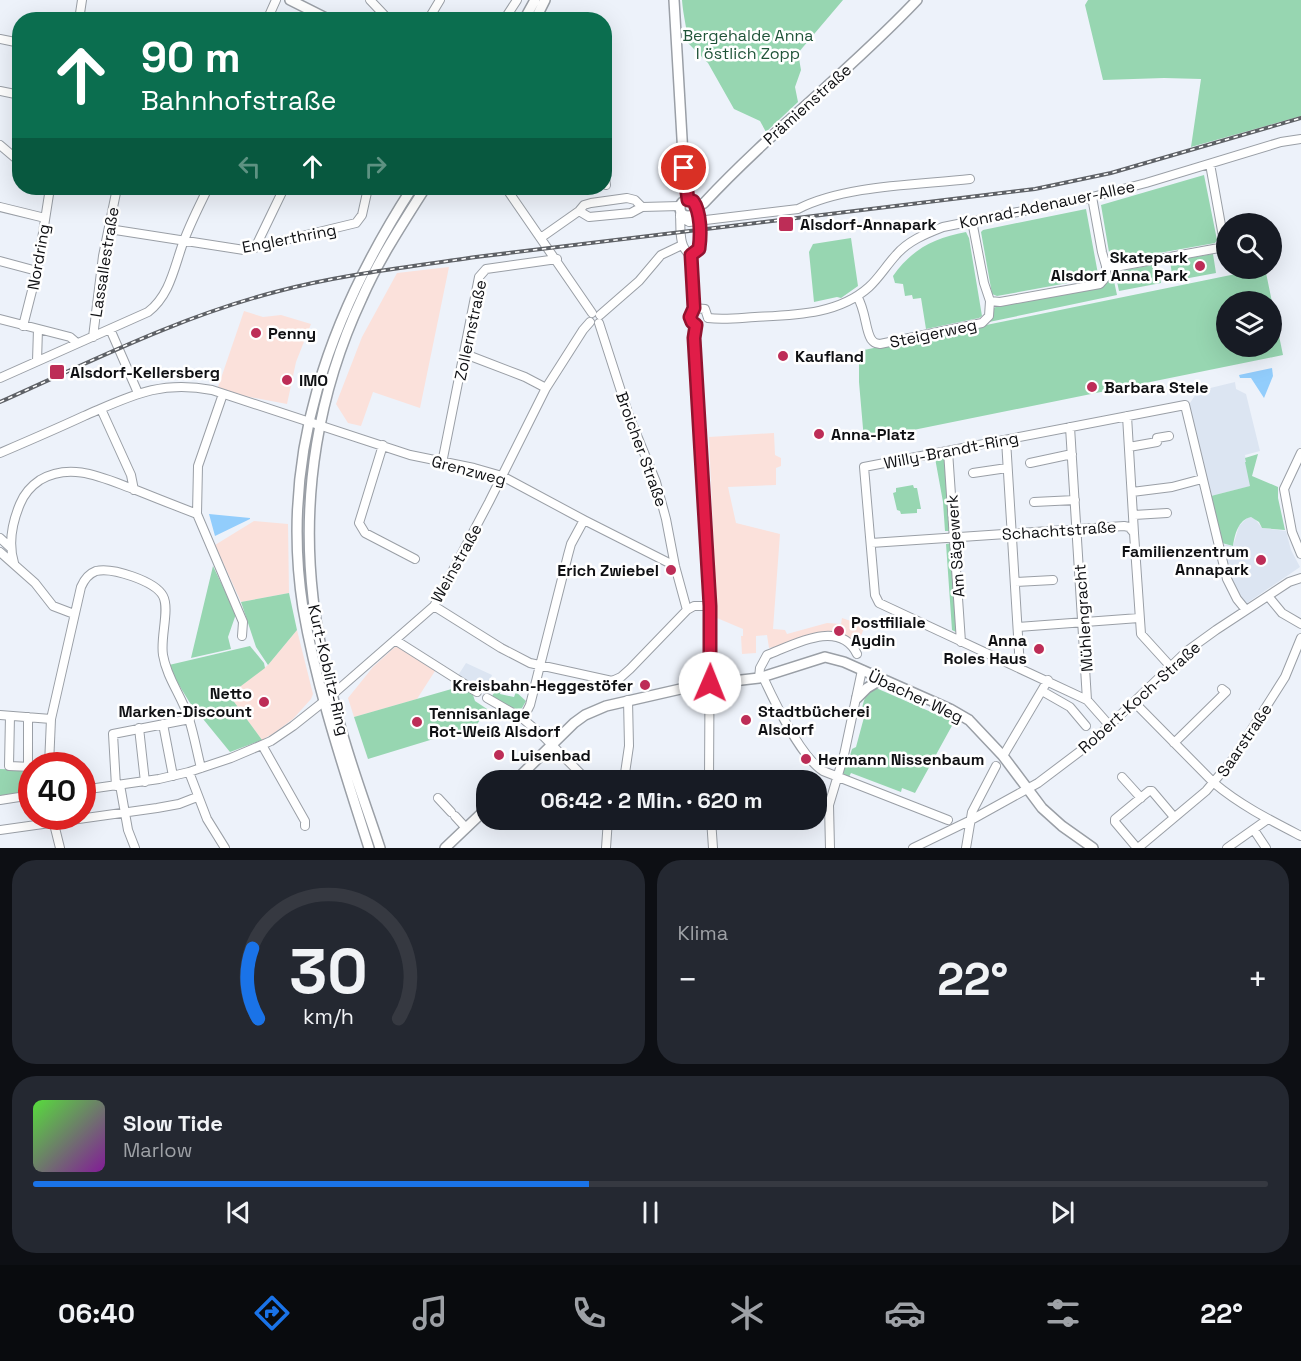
<!DOCTYPE html>
<html lang="de">
<head>
<meta charset="utf-8">
<style>
	:root { --surface:#171b24; --page:#242831; --text:#f1f3f6; --muted:#9ea1a6; --line:#363941; --accent:#1a73e8 }
	body { margin:0; font-family:"Space Grotesk",sans-serif; background:var(--page); color:var(--text); height:100vh; display:flex; flex-direction:column; font-size:22px; white-space:nowrap }
	* { box-sizing:border-box; margin:0 }
	p { font-size:20px; color:var(--muted) }
	.icon { flex:none; width:33px; height:33px; fill:none; stroke:currentColor; stroke-width:2; stroke-linecap:round; stroke-linejoin:round }
	.map { position:relative; height:848px; overflow:hidden }
	.panel { display:flex; flex-direction:column; gap:12px; padding:12px; background:#0d0f14; flex:1 }
	.panel>* { flex:none }
	.banner { position:absolute; left:12px; top:12px; width:600px; height:183px; border-radius:24px; box-shadow:0 6px 24px #0002; background:#0b6e4f; color:#fff; overflow:hidden }
	.controls { position:absolute; left:1216px; top:213px; display:grid; gap:12px }
	.controls a { display:grid; place-items:center; width:66px; height:66px; border-radius:50%; background:var(--surface); box-shadow:0 6px 24px #0002; font-size:30px }
	.speed { position:absolute; left:18px; top:752px; display:flex; gap:12px; font-size:30px; font-weight:700; text-align:center }
	.speed>* { display:grid; place-content:center; width:78px; height:78px; border-radius:50%; background:var(--surface); box-shadow:0 6px 24px #0002; line-height:1 }
	.speed .limit { border:9px solid #d22; background:#fff; color:#111 }
	.pin { position:absolute; display:grid; place-items:center; width:51px; height:51px; color:#fff; margin:-26px; border:3px solid #fff; border-radius:50%; box-shadow:0 2px 6px #0007 }
	.me { position:absolute; width:66px; margin:-33px; rotate:1deg; stroke-linejoin:round; filter:drop-shadow(0 0 4px #0008) }
	.turn { display:flex; align-items:center; gap:21px; height:126px; padding:0 30px; font-size:27px }
	.turn .icon { width:78px; height:78px; stroke-width:2.5 }
	.turn b { display:block; font-size:42px; line-height:51px }
	.lanes { display:flex; align-items:center; height:57px; padding:0 30px; background:#0003; justify-content:center; gap:30px; direction:ltr }
	.lanes .off { opacity:.35 }
	.big { font-size:45px; font-weight:600; line-height:1.1 }
	.panel .card { flex:1; display:flex; flex-direction:column; justify-content:center; gap:9px; min-width:0; padding:0 21px; border-radius:24px; background:var(--page) }
	.panel .dial { align-items:center; gap:0 }
	.dial svg { height:156px; overflow:visible; fill:none; stroke:var(--line); stroke-width:7; stroke-linecap:round; text-anchor:middle }
	.dial text { fill:var(--text); stroke:none }
	.song { display:flex; align-items:center; gap:18px }
	.cover { width:72px; height:72px; border-radius:9px; background:linear-gradient(135deg,hsl(110 70% 55%),hsl(290 70% 35%)) }
	.played { height:6px; border-radius:3px; background:linear-gradient(90deg,var(--accent) 45%,var(--line) 45%) }
	.keys { display:flex; justify-content:space-around; direction:ltr }
	.heat { display:flex; justify-content:space-between; align-items:center; font-size:33px; direction:ltr }
	.panel .tiles { flex:1; display:grid; gap:12px; grid-template-columns:1fr 1fr }
	.card:last-child { grid-column:span 2 }
	.trip { position:absolute; left:476px; top:770px; width:351px; height:60px; border-radius:24px; background:var(--surface); box-shadow:0 6px 24px #0002; font-weight:600; line-height:60px; text-align:center }
	.dock { display:flex; height:96px; justify-content:space-around; align-items:center; background:#090b0e; color:var(--muted) }
	.dock .icon { width:42px; height:42px }
	.dock .on { color:var(--accent) }
	.dock b { font-size:27px; color:var(--text) }
	.map>svg:first-child { display:block }
	.commercial { fill:#fbe1db }
	.built { fill:#dce5f2 }
	.green { fill:#97d6b1 }
	.water { fill:#92cdfc }
	.lines { fill:none; stroke-linecap:round; stroke-linejoin:round }
	.minor-casing { stroke:#9a9fa6; stroke-width:10 }
	.major-casing { stroke:#9a9fa6; stroke-width:12 }
	.minor { stroke:#fff; stroke-width:8 }
	.major { stroke:#fff; stroke-width:9 }
	.rail-casing { stroke:#5e6166; stroke-width:4 }
	.rail { stroke:#fff; stroke-width:1.5; stroke-dasharray:4.5; stroke-linecap:butt }
	.route-casing { stroke:#92132f; stroke-width:15 }
	.route { stroke:#e11d48; stroke-width:10 }
	.poi-dot { fill:#bd2d57; stroke:#fff; stroke-width:2 }
	.labels { text-anchor:middle; stroke-width:5; stroke-linejoin:round; paint-order:stroke }
	.park-label { font-size:16px; fill:#205439; stroke:#fff }
	.street-label { font-size:16px; fill:#0f1013; stroke:#fff }
	.poi-label { font-size:16px; font-weight:bold; fill:#0f1013; stroke:#fff; text-anchor:start }
</style>
</head>
<body>
<div class="map">
<svg width="1301" height="848" viewBox="0 0 1301 848">
	<rect width="100%" height="100%" fill="#edf2fa"/>
	<path class="commercial" d="M449,267L420,408L373,392L361,426L348,423L336,404L362,337L397,273Z
		M244,311L263,317L281,315L311,324L296,362L287,404L244,396L218,387Z
		M774,433L775,455L781,458V466L776,468V485L728,487L736,523L780,534L773,629L785,630L787,634L827,623L841,624L842,618L865,626L858,643L843,637L844,634L834,633L769,648L767,635L756,636V653L742,654L741,636H743V629L717,618L709,437Z
		M254,521L288,524L289,593L241,602L215,545Z
		M297,630L313,694L311,699L293,719L274,733L262,740L229,695L268,665Z
		M396,646L435,671L417,699L354,717L348,698L373,667Z"/>
	<path class="built" d="M1235,382L1236,389L1246,394L1260,451L1245,455L1251,486L1211,496L1188,406L1198,391Z
		M1251,517L1255,519L1262,528L1286,531L1291,550L1300,567L1247,603L1241,599L1232,583L1222,544L1233,546L1239,526L1247,518Z
		M466,663L492,675L484,694L457,677Z"/>
	<path class="green" d="M682,0H843L798,53L801,70L795,87L798,102L766,132L760,121L734,109L708,63L688,43C687,28 683,15 682,0Z
		M1088,0H1301V116L1191,147L1201,79L1164,78L1103,80L1085,5Z
		M1204,175L1217,240L1215,243L1114,261L1110,258L1101,205Z
		M1086,209L1098,274L1095,278L997,296L992,294L981,232L983,230Z
		M966,232L969,238L982,316L979,318L926,329L921,298L913,299L912,295L905,296L903,284L895,283L893,276C912,249 934,238 966,232Z
		M851,238L858,286L841,298L837,297L814,302L809,252L813,244Z
		M1213,254L1216,273L1173,281L1170,261Z
		M1157,264L1161,283L1119,291L1115,272Z
		M1265,268L1272,302H1227V346H1272V302L1283,355L864,440L859,382V351Z
		M1112,272L1117,295L989,322L992,316L993,309L997,306L1100,287Z
		M1258,454L1252,476L1278,487V498L1285,530L1262,528L1259,522L1251,517C1238,520 1235,534 1233,546L1222,543L1211,496L1250,486L1245,462H1246L1245,458Z
		M946,455L951,531H945L943,502L935,458Z
		M913,485L914,488H917L921,509H917V513L901,514L900,511L897,510L893,493L896,492V488Z
		M952,543L958,633L952,630L946,544Z
		M213,566L236,614L228,637L231,649L191,658Z
		M289,593L297,630L268,665L256,647L241,602Z
		M250,646L264,663L265,668L229,695L262,740L230,752L190,703L174,677L169,665Z
		M462,686L472,692L475,701L487,709L476,726L368,759L354,717Z
		M876,688L954,722L915,793L902,788L901,792L851,773L849,777L842,773L843,767L847,765L852,749L856,747L866,710L861,712C864,702 865,690 876,688Z
		M496,689H501L500,694L514,697L516,692L526,701L522,708L513,712L491,698Z
		M0,769L31,770V794L0,798Z"/>
	<path class="water" d="M1272,368L1273,376L1264,398L1251,378H1240L1239,375Z
		M209,514L250,518V519L215,536Z"/>
	<g class="lines">
		<defs>
			<path id="minor" d="M370,0L389,20
				M79,20L82,0
				M267,20L276,0
				M428,20L440,0
				M504,20L517,0
				M0,39L20,43
				M0,91L20,95
				M0,145L20,162
				M604,172L606,185
				M506,188L592,313
				M1092,197L1102,252L1106,266L1115,267L1219,248L1224,242L1210,164
				M0,207L45,218
				M579,211L584,205L591,203L627,198L635,200L642,207
				M680,215C681,228 678,248 691,255L694,308
				M680,217L689,222L798,209C845,185 917,185 970,179
				M109,229L244,250L356,223L362,215L368,188
				M542,237L579,211L589,217L631,213L642,207L680,206
				M255,248L284,188
				M691,255C706,248 699,224 697,210
				M0,261L37,271
				M857,296C866,311 865,329 871,339C874,343 875,343 880,344L982,323L989,316L990,301L984,283L972,221
				M990,301L1000,302L1100,284L1106,277V266
				M694,308L690,317L692,322L696,325
				M694,308L705,309L708,318
				M600,315L639,281L661,255L682,245
				M708,318C724,320 739,318 755,317C793,315 838,315 869,287C879,278 886,266 896,255C908,241 925,234 943,227L1092,197L1146,183L1281,142L1301,139
				M0,319L70,337L77,343
				M599,323L629,416L656,482L666,519L675,566L687,610
				M696,325L695,338L710,606L709,780
				M23,326L37,271L50,188
				M110,329L138,393
				M93,337L103,256L117,188
				M465,354L525,377L546,388
				M37,361L38,329
				M0,378L148,312C170,295 174,268 183,243C190,224 199,206 208,188
				M223,394L198,466L197,514L243,622L242,636
				M101,409L131,475L134,490
				M1127,416L1134,533
				M1070,427L1087,700
				M1006,440L1020,668
				M383,445L359,523L365,533L415,559
				M1129,447L1157,442V438L1169,436
				M948,451L961,642
				M0,453C28,441 56,429 84,416C131,396 159,380 212,390L410,455L474,468L502,476L584,520L675,566
				M1301,453L1284,489L1292,532L1301,554
				M442,463L479,277L486,269L557,259
				M1030,463L1072,454
				M973,473L1007,468
				M1132,492L1172,487L1202,479
				M1034,502L1075,500
				M1134,515L1167,513
				M0,538L11,548
				M871,543L1124,526L1129,527L1134,533L1141,634L1171,667
				M0,552L35,583L53,606L74,614
				M14,563C8,543 12,523 20,504C24,494 31,486 40,480C72,461 105,479 136,490C156,498 176,506 197,514
				M1015,582L1053,580
				M1268,596L1282,613L1301,624
				M434,606L501,648L530,663L612,681L621,677L630,669L687,610L694,606H710
				M1018,627L1139,618
				M395,640L477,692
				M763,677C775,703 800,756 823,771L948,820
				M759,678L760,668L767,655C793,645 840,618 857,654
				M1042,691L1070,707L1086,726
				M487,698L523,719L541,734L587,780
				M1134,702L1214,783C1240,805 1270,820 1301,836
				M0,715L51,719
				M10,716L9,766L32,767
				M523,719L530,705L568,555L571,544L584,520
				M163,724L173,776
				M1110,726L1087,700L879,603L875,595L864,467L1185,405L1227,579L1237,599L1246,610
				M139,728L145,782
				M1174,743L1226,692L1222,689
				M262,745L305,821V826
				M1003,756L1048,680
				M49,765L51,719L81,587C84,580 88,574 96,571C112,567 155,581 163,596C170,609 160,638 163,655C167,679 182,696 189,719C194,735 197,752 201,768
				M28,767V717
				M189,772L207,819L225,848
				M1122,777L1141,798
				M624,780L629,746L628,700
				M120,785L128,830L135,848
				M116,786L113,734L190,719
				M82,790L159,779L189,772L231,758L271,741L293,726L332,695L434,606L489,502L546,388L583,330L590,322
				M438,798L451,812
				M0,800L32,795
				M52,816L60,848
				M455,816L466,828
				M711,819L713,848
				M0,830L157,808L179,804L197,797
				M1254,830L1266,848
				M606,848L608,819
				M830,848L829,805L844,755L862,670
				M913,848L971,820L1038,783L1091,743L1187,651L1216,630L1289,582L1301,578
				M966,848L972,812L996,766
				M1137,848L1115,822V819L1149,791H1152L1174,817
				M1138,848L1206,791L1233,759L1285,677L1301,638
				M1227,848L1268,819"/>
			<path id="major" d="M290,0L330,20
				M674,0L685,190L688,200
				M524,20L535,0
				M535,20L545,0
				M680 208a8 8 0 1 1 16 0a8 8 0 1 1-16 0Z
				M697,207L704,203C771,131 850,71 917,0
				M857,698L867,688L882,679
				M516,780L574,723L585,715L606,706L698,685L759,678L825,657L844,662L950,709L969,720L1003,756L1042,808L1062,826L1093,848
				M369,848C344,769 317,690 303,608C279,454 330,315 412,188
				M380,848C365,802 347,756 336,710C327,673 317,636 313,598C301,495 318,392 362,298C379,259 403,223 425,188
				M445,848L486,809"/>
		</defs>
		<use href="#minor" class="minor-casing"/>
		<use href="#major" class="major-casing"/>
		<use href="#minor" class="minor"/>
		<use href="#major" class="major"/>
		<defs>
			<path id="rail" d="M0,402C92,361 181,316 279,291C344,274 410,267 476,257L1035,189L1111,173L1301,118"/>
		</defs>
		<use href="#rail" class="rail-casing"/>
		<use href="#rail" class="rail"/>
	</g>
	<g class="lines">
		<defs>
			<path id="route" d="M684,168L688,200L693,201C701,212 701,235 699,249L691,255L694,308L690,317L692,322L696,325L694,338L710,606V683"/>
		</defs>
		<use href="#route" class="route-casing"/>
		<use href="#route" class="route"/>
	</g>
	<g class="poi-dot">
		<rect x="778" y="216" width="16" height="16" rx="3"/>
		<circle cx="1200" cy="266" r="6"/>
		<circle cx="256" cy="333" r="6"/>
		<circle cx="783" cy="356" r="6"/>
		<rect x="49" y="364" width="16" height="16" rx="3"/>
		<circle cx="287" cy="380" r="6"/>
		<circle cx="1092" cy="387" r="6"/>
		<circle cx="819" cy="434" r="6"/>
		<circle cx="1261" cy="560" r="6"/>
		<circle cx="671" cy="570" r="6"/>
		<circle cx="839" cy="631" r="6"/>
		<circle cx="1039" cy="649" r="6"/>
		<circle cx="645" cy="685" r="6"/>
		<circle cx="264" cy="702" r="6"/>
		<circle cx="746" cy="720" r="6"/>
		<circle cx="417" cy="722" r="6"/>
		<circle cx="499" cy="755" r="6"/>
		<circle cx="806" cy="759" r="6"/>
	</g>
	<g class="labels">
		<g class="park-label">
			<text x="748" y="41">Bergehalde Anna<tspan x="748" dy="18">I östlich Zopp</tspan></text>
		</g>
		<g class="street-label">
			<text transform="translate(807 104) rotate(-42)" y="6">Prämienstraße</text>
			<text transform="translate(1047 204) rotate(-12)" y="6">Konrad-Adenauer-Allee</text>
			<text transform="translate(289 238) rotate(-11)" y="6">Englerthring</text>
			<text transform="translate(38 257) rotate(-80)" y="6">Nordring</text>
			<text transform="translate(104 262) rotate(-81)" y="6">Lassallestraße</text>
			<text transform="translate(470 330) rotate(-78)" y="6">Zollernstraße</text>
			<text transform="translate(933 333) rotate(-12)" y="6">Steigerweg</text>
			<text transform="translate(642 449) rotate(70)" y="6">Broicher Straße</text>
			<text transform="translate(951 450) rotate(-11)" y="6">Willy-Brandt-Ring</text>
			<text transform="translate(469 470) rotate(15)" y="6">Grenzweg</text>
			<text transform="translate(1059 530) rotate(-4)" y="6">Schachtstraße</text>
			<text transform="translate(955 546) rotate(-94)" y="6">Am Sägewerk</text>
			<text transform="translate(456 563) rotate(-61)" y="6">Weinstraße</text>
			<text transform="translate(1083 618) rotate(-94)" y="6">Mühlengracht</text>
			<text transform="translate(329 670) rotate(77)" y="6">Kurt-Koblitz-Ring</text>
			<text transform="translate(916 696) rotate(25)" y="6">Übacher Weg</text>
			<text transform="translate(1139 697) rotate(-42)" y="6">Robert-Koch-Straße</text>
			<text transform="translate(1244 740) rotate(-56)" y="6">Saarstraße</text>
		</g>
		<g class="poi-label">
			<text x="800" y="230">Alsdorf-Annapark</text>
			<text x="1188" y="263" text-anchor="end">Skatepark<tspan x="1188" dy="18">Alsdorf Anna Park</tspan></text>
			<text x="268" y="339">Penny</text>
			<text x="795" y="362">Kaufland</text>
			<text x="70" y="378">Alsdorf-Kellersberg</text>
			<text x="299" y="386">IMO</text>
			<text x="1104" y="393">Barbara Stele</text>
			<text x="831" y="440">Anna-Platz</text>
			<text x="1249" y="557" text-anchor="end">Familienzentrum<tspan x="1249" dy="18">Annapark</tspan></text>
			<text x="659" y="576" text-anchor="end">Erich Zwiebel</text>
			<text x="851" y="628">Postfiliale<tspan x="851" dy="18">Aydin</tspan></text>
			<text x="1027" y="646" text-anchor="end">Anna<tspan x="1027" dy="18">Roles Haus</tspan></text>
			<text x="633" y="691" text-anchor="end">Kreisbahn-Heggestöfer</text>
			<text x="252" y="699" text-anchor="end">Netto<tspan x="252" dy="18">Marken-Discount</tspan></text>
			<text x="758" y="717">Stadtbücherei<tspan x="758" dy="18">Alsdorf</tspan></text>
			<text x="429" y="719">Tennisanlage<tspan x="429" dy="18">Rot-Weiß Alsdorf</tspan></text>
			<text x="511" y="761">Luisenbad</text>
			<text x="818" y="765">Hermann Nissenbaum</text>
		</g>
	</g>
</svg>
<div class="controls">
<a><svg class="icon" aria-label="search" viewBox="0 0 24 24"><circle cx="10" cy="10" r="6"/><path d="M15 15l6 6"/></svg></a>
<a><svg class="icon" aria-label="layers" viewBox="0 0 24 24"><path d="M12 4l9 5-9 5-9-5zM3 14l9 5 9-5"/></svg></a>
</div>
<div class="speed"><div class="limit">40</div></div>
<div class="pin" style="left:684px;top:168px;background:#d93025"><svg class="icon" aria-label="arrive" viewBox="0 0 24 24"><path d="M6 21V4h12l-3 4 3 4H6"/></svg></div>
<svg class="me" style="left:710px;top:683px" viewBox="-20 -20 40 40"><circle r="19" fill="#fff"/><path d="M0-13L10 11 0 6-10 11z" fill="#e11d48"/></svg>
<div class="trip">06:42 · 2 Min. · 620 m</div>
<div class="banner">
<div class="turn"><svg class="icon" aria-label="ahead" viewBox="0 0 24 24"><path d="M12 20V5M6 11l6-6 6 6"/></svg><div><b>90 m</b>Bahnhofstraße</div></div>
<div class="lanes"><svg class="icon off" aria-label="left" viewBox="0 0 24 24"><path d="M17 20v-9H6M10 6l-5 5 5 5"/></svg><svg class="icon" aria-label="ahead" viewBox="0 0 24 24"><path d="M12 20V5M6 11l6-6 6 6"/></svg><svg class="icon off" aria-label="right" viewBox="0 0 24 24"><path d="M7 20v-9h11M14 6l5 5-5 5"/></svg></div>
</div>
</div>
<section class="panel">
<div class="tiles">
<div class="card dial"><svg viewBox="0 0 100 80">
<path d="M14 69A42 42 0 1 1 86 69"/>
<path d="M14 69A42 42 0 0 1 11 33" stroke="#1a73e8"/>
<text x="50" y="56" font-size="32" font-weight="700">30</text>
<text x="50" y="72" font-size="11">km/h</text>
</svg></div>
<div class="card"><p>Klima</p>
<div class="heat"><a>−</a><b class="big">22°</b><a>+</a></div>
</div>
<div class="card">
<div class="song"><i class="cover"></i><div><b>Slow Tide</b><p>Marlow</p></div></div>
<div class="played"></div>
<div class="keys"><svg class="icon" aria-label="previous" viewBox="0 0 24 24"><path d="M18 5L8 12l10 7zM5 5v14"/></svg><svg class="icon" aria-label="pause" viewBox="0 0 24 24"><path d="M8 5v14M16 5v14"/></svg><svg class="icon" aria-label="next" viewBox="0 0 24 24"><path d="M6 5l10 7-10 7zM19 5v14"/></svg></div>
</div>
</div>
</section>
<nav class="dock">
<b>06:40</b>
<svg class="icon on" aria-label="directions" viewBox="0 0 24 24"><path d="M12 3l9 9-9 9-9-9zM9 14v-3h6M13 9l2 2-2 2"/></svg>
<svg class="icon" aria-label="music" viewBox="0 0 24 24"><path d="M9 18V5l10-2v13"/><circle cx="6" cy="18" r="3"/><circle cx="16" cy="16" r="3"/></svg>
<svg class="icon" aria-label="phone" viewBox="0 0 24 24"><path d="M5 4h4l2 5-3 2q2 4 5 5l2-3 5 2v4C11 20 4 13 5 4z"/></svg>
<svg class="icon" aria-label="climate" viewBox="0 0 24 24"><path d="M12 3v18M4 7l16 10M4 17L20 7"/></svg>
<svg class="icon" aria-label="car" viewBox="0 0 24 24"><path d="M5 17H2v-5l4-1 3-4h7l3 4 3 1v5h-3M9 17h6M6 11h13"/><circle cx="7" cy="17" r="2"/><circle cx="17" cy="17" r="2"/></svg>
<svg class="icon" aria-label="filters" viewBox="0 0 24 24"><path d="M4 7h16M4 17h16"/><circle cx="9" cy="7" r="2"/><circle cx="15" cy="17" r="2"/></svg>
<b>22°</b>
</nav>
</body>
</html>
